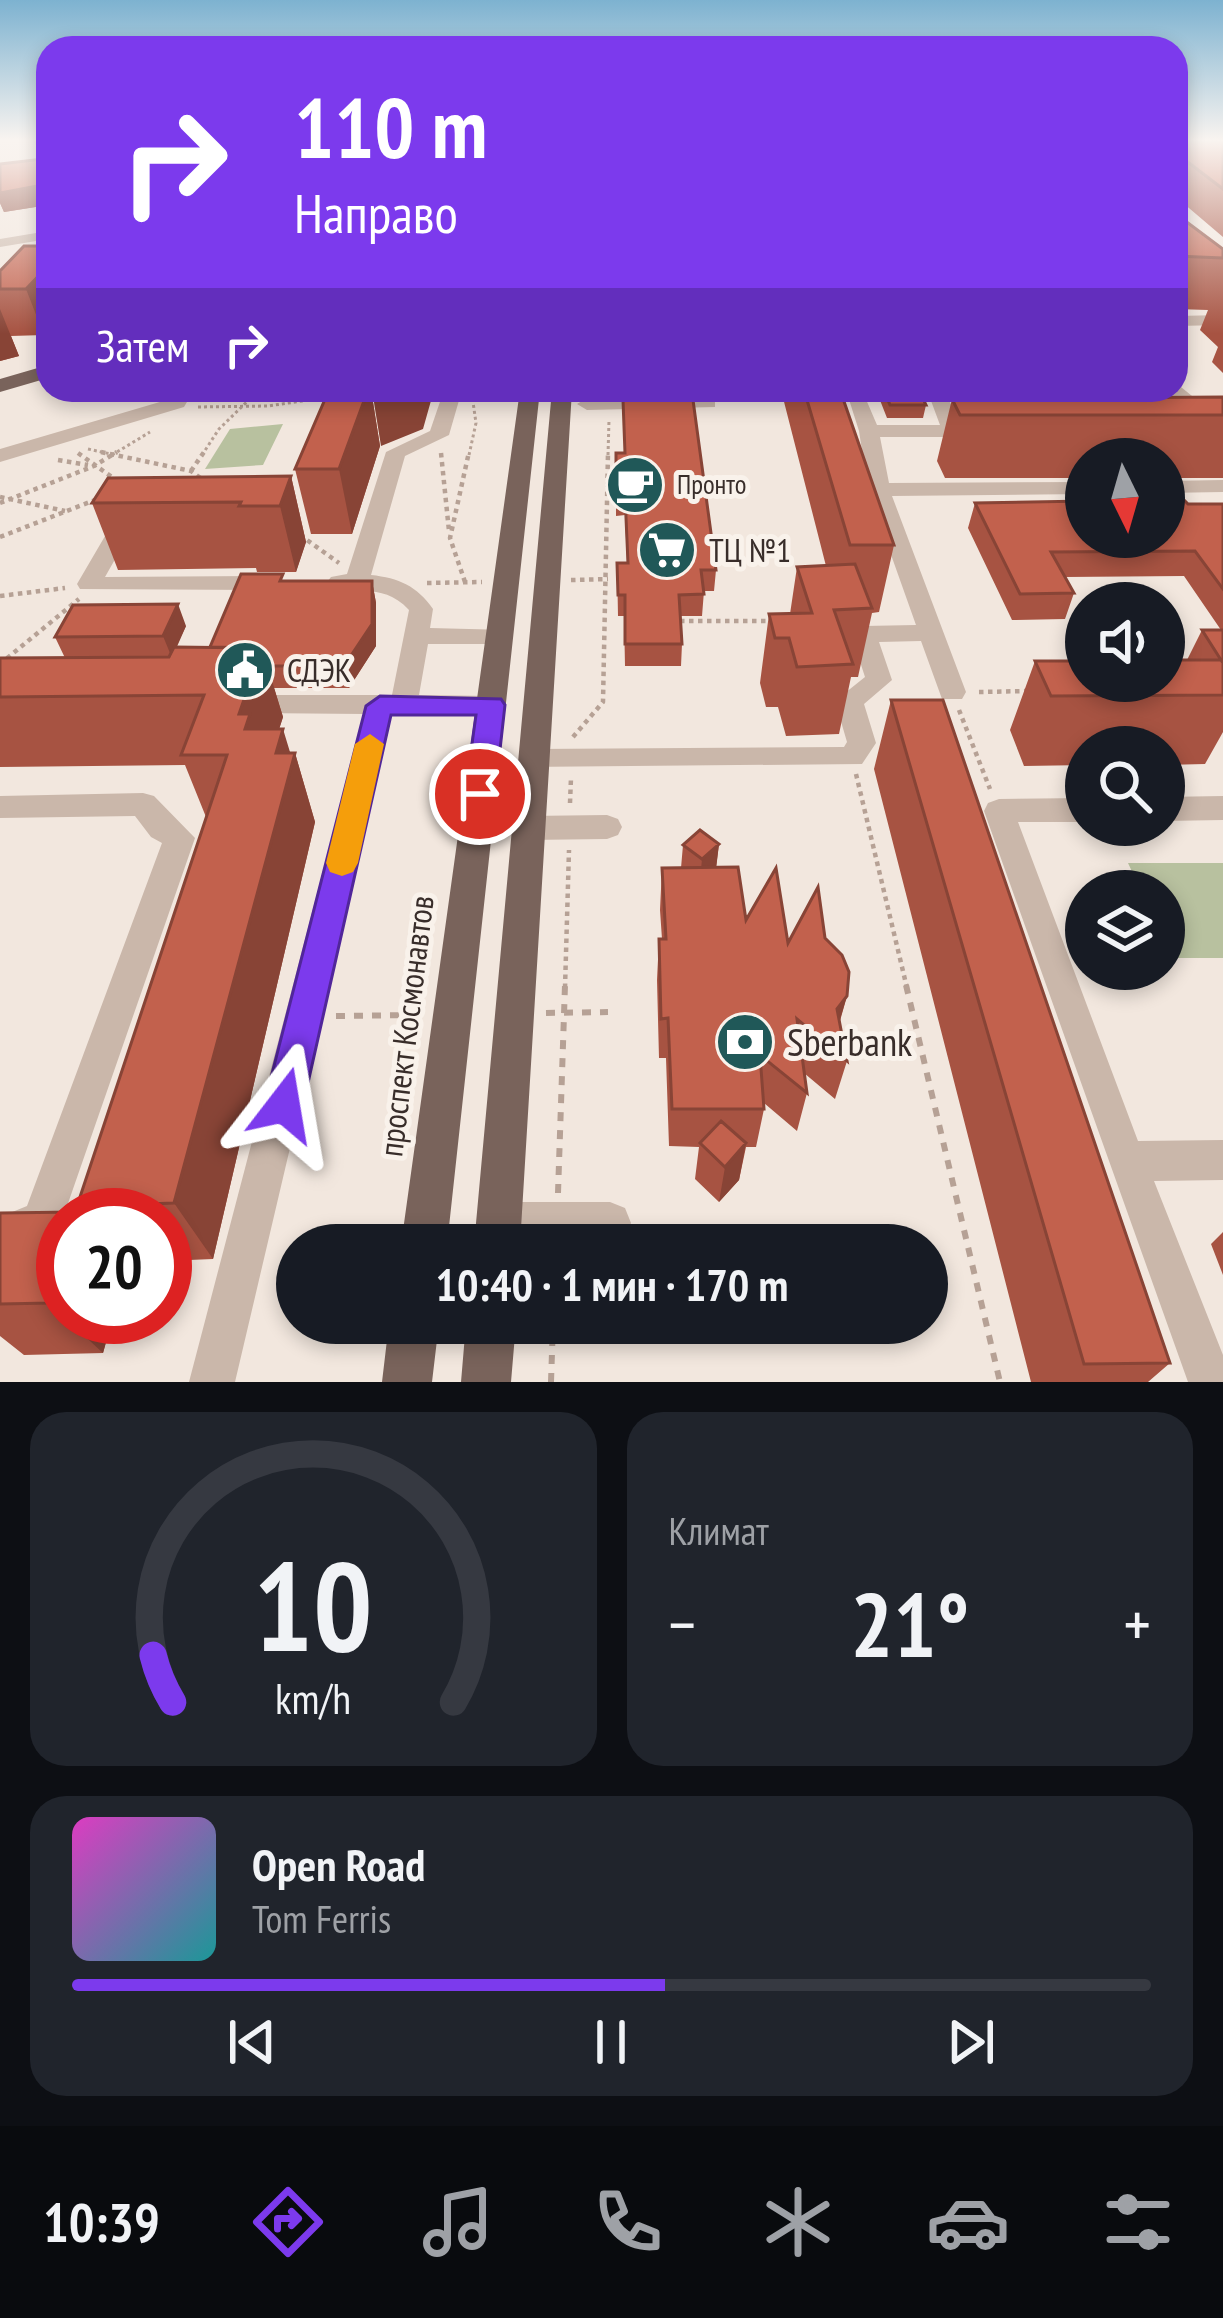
<!DOCTYPE html>
<html lang="ru">
<head>
<meta charset="utf-8">
<style>
	:root { --surface:#171b24; --page:#20242c; --text:#f1f3f6; --muted:#9ea1a6; --line:#363941; --accent:#7c3aed }
	body { margin:0; font-family:"PT Sans Narrow",sans-serif; background:var(--page); color:var(--text); height:100vh; display:flex; flex-direction:column; font-size:45px; white-space:nowrap }
	* { box-sizing:border-box; margin:0 }
	p { font-size:39px; color:var(--muted) }
	.icon { flex:none; width:66px; height:66px; fill:none; stroke:currentColor; stroke-width:2; stroke-linecap:round; stroke-linejoin:round }
	.map { position:relative; height:1382px; overflow:hidden }
	.sheet { display:flex; flex-direction:column; gap:30px; padding:30px; background:#0d0f14; flex:1 }
	.sheet>* { flex:none }
	.hud { position:absolute; left:36px; top:36px; width:1152px; height:366px; border-radius:36px; box-shadow:0 6px 18px #0003; background:#7c3aed; color:#fff; overflow:hidden }
	.needle { width:78px; rotate:175deg }
	.tools { position:absolute; left:1065px; top:438px; display:grid; gap:24px }
	.tools a { display:grid; place-items:center; width:120px; height:120px; border-radius:50%; background:var(--surface); box-shadow:0 6px 18px #0003; font-size:60px }
	.speed { position:absolute; left:36px; top:1188px; display:flex; gap:24px; font-size:60px; font-weight:700; text-align:center }
	.speed>* { display:grid; place-content:center; width:156px; height:156px; border-radius:50%; background:var(--surface); box-shadow:0 6px 18px #0003; line-height:1 }
	.speed .limit { border:18px solid #d22; background:#fff; color:#111 }
	.pin { position:absolute; display:grid; place-items:center; width:102px; height:102px; color:#fff; margin:-51px; border:6px solid #fff; border-radius:50%; box-shadow:0 3px 12px #0007 }
	.me { position:absolute; width:132px; margin:-66px; rotate:14deg; stroke-linejoin:round; filter:drop-shadow(0 0 9px #0008) }
	.turn { display:flex; align-items:center; gap:42px; height:252px; padding:0 60px; font-size:54px }
	.turn .icon { width:156px; height:156px; stroke-width:2.5 }
	.turn b { display:block; font-size:84px; line-height:102px }
	.then { display:flex; align-items:center; height:114px; padding:0 60px; background:#0003; gap:24px; font-size:45px }
	.big { font-size:90px; font-weight:600; line-height:1.1 }
	.sheet .card { flex:1; display:flex; flex-direction:column; justify-content:center; gap:18px; min-width:0; padding:0 42px; border-radius:36px; background:var(--page) }
	.sheet .dial { align-items:center; gap:0 }
	.dial svg { height:312px; overflow:visible; fill:none; stroke:var(--line); stroke-width:7; stroke-linecap:round; text-anchor:middle }
	.dial text { fill:var(--text); stroke:none }
	.song { display:flex; align-items:center; gap:36px }
	.cover { width:144px; height:144px; border-radius:18px; background:linear-gradient(135deg,hsl(310 70% 55%),hsl(180 70% 35%)) }
	.played { height:12px; border-radius:6px; background:linear-gradient(90deg,var(--accent) 55%,var(--line) 55%) }
	.keys { display:flex; justify-content:space-around; direction:ltr }
	.heat { display:flex; justify-content:space-between; align-items:center; font-size:66px; direction:ltr }
	.sheet .tiles { flex:1; display:grid; gap:30px; grid-template-columns:1fr 1fr }
	.card:last-child { grid-column:span 2 }
	.trip { position:absolute; left:276px; top:1224px; width:672px; height:120px; border-radius:60px; background:var(--surface); box-shadow:0 6px 18px #0003; font-weight:600; line-height:120px; text-align:center }
	.tab-bar { display:flex; height:192px; justify-content:space-around; align-items:center; background:#090b0e; color:var(--muted) }
	.tab-bar .icon { width:84px; height:84px }
	.tab-bar .selected { color:var(--accent) }
	.tab-bar b { font-size:54px; color:var(--text) }
	.map>svg:first-child { display:block }
	.green { fill:#b8c19f }
	.lines { fill:none; stroke-linecap:round; stroke-linejoin:round }
	.path-far2 { stroke:#b6a195; stroke-width:3; stroke-dasharray:3 3; stroke-linecap:butt }
	.path-far1 { stroke:#b6a195; stroke-width:4.5; stroke-dasharray:4.5 4.5; stroke-linecap:butt }
	.path { stroke:#b6a195; stroke-width:6; stroke-dasharray:9 9; stroke-linecap:butt }
	.minor { fill:#cab7aa; fill-rule:evenodd }
	.major { fill:#79635b; fill-rule:evenodd }
	.wall { fill:#a75342 }
	.shaded-wall { fill:#884436 }
	.building { fill:#c2614d; stroke:#884436; stroke-width:3 }
	.route { fill:#7c3aed; stroke:#51269a; stroke-width:3 }
	.slow { fill:#f59e0b }
	.labels { text-anchor:middle; stroke-width:10; stroke-linejoin:round; paint-order:stroke }
	.far-poi-label { font-size:27px; fill:#382d2a; stroke:#f9f2eb; text-anchor:start }
	.poi-label { font-size:33px; fill:#382d2a; stroke:#f9f2eb; text-anchor:start }
	.street-label { font-size:33px; fill:#382d2a; stroke:#f9f2eb }
	.near-poi-label { font-size:39px; fill:#382d2a; stroke:#f9f2eb; text-anchor:start }
</style>
</head>
<body>
<div class="map">
<svg width="1223" height="1382" viewBox="0 0 1223 1382">
	<rect width="100%" height="100%" fill="#f2e7de"/>
	<path class="green" d="M283,424L263,465L205,469L230,429Z
		M1128,863H1223V958H1171L1164,942V891H1141Z"/>
	<g class="lines">
		<path class="path-far2" d="M198,407L268,406L329,397
			M88,449L115,455
			M112,455L150,432
			M202,455L219,429L259,390
			M469,455L476,423L473,402
			M608,455L609,420"/>
		<path class="path-far1" d="M101,452L191,471L203,480
			M78,453L116,480
			M441,453L449,531
			M58,460L88,465
			M191,471L204,452
			M0,497L65,511
			M0,503L94,466L117,452
			M300,535L339,563
			M0,537L95,500
			M571,580L608,579
			M465,582L450,538L469,452
			M427,583L482,582
			M0,596L65,588
			M680,621H771
			M0,664L79,599
			M979,692L1028,691
			M959,710L990,789
			M573,737L603,702L608,452
			M856,774L907,988
			M570,803L571,778
			M565,988L569,850"/>
		<path class="path" d="M906,985L1000,1382
			M546,1013L608,1012
			M336,1016L421,1015
			M558,1193L565,985
			M551,1382L553,1323"/>
		<path class="minor" d="M48,231V239L0,247V239Z
			M1223,315V325L1176,326V316Z
			M1176,383L1223,421V437L1169,393L1167,390H1176Z
			M176,390H194L184,407L0,462V449L170,399Z
			M444,390H462L449,435L405,456L371,575C399,578 417,586 433,609L430,628L508,630L512,636L499,644H428L419,695L491,696L505,705L491,714H392L235,1382H189L364,714L244,713L230,704L244,695H392L409,610C380,578 350,601 327,582L331,577L347,574L386,452L430,431Z
			M697,390H715V407L587,410L577,404L587,398L698,397Z
			M846,390H862L877,425H940L927,390H945L962,431L952,437H880L889,483L1086,482V494L892,496L966,692L962,699H942L921,641L879,642L892,680L864,704L876,743L862,764L524,767L520,760L524,753L534,749L844,747L847,742L835,701L865,677L851,634L864,626L916,625L868,490L859,431Z
			M1223,480V492L1164,493V481Z
			M133,517L144,524L131,531L105,577L271,576L283,583L271,590L80,589L77,584L115,519Z
			M143,793L154,796L195,838L57,1235L0,1259V1217L27,1206L162,843L151,837L135,816L0,818V796Z
			M1223,796V820L1164,821V797Z
			M1086,798V822H1018L1138,1141L1223,1140V1180L1154,1181L1223,1355V1382H1188L984,811L988,803L999,799Z
			M607,815L618,819L622,827L618,835L607,839L528,840L517,836L513,828L517,820L528,816Z
			M498,1202H610L625,1208L631,1223L625,1238L610,1244H498L483,1238L477,1223L483,1208Z"/>
		<path class="major" d="M48,365V378L0,392V379Z
			M520,390H540L447,1245H401Z
			M552,390H572L520,1245H474Z
			M389,1323H439L432,1382H382Z
			M466,1323H516L511,1382H461Z"/>
	</g>
	<path class="wall" d="M34,141H48V205L4,212L0,203V164L43,159Z
		M1176,141H1223V237L1176,197Z
		M1176,214L1223,249V373L1212,362L1218,347L1200,330L1208,310L1176,309Z
		M24,246L44,335L11,336L19,356L0,361V271Z
		M329,390H371L380,446L352,534H311L295,469Z
		M781,390H840L894,545L879,612L872,613L858,677H851L839,734L786,736L778,707H766L760,683L769,614H790L797,567L826,566Z
		M876,390H919L926,405L923,418H887Z
		M983,390H1080L1086,398L1223,397V478H1164V459H1086V478H945L937,461L952,399L988,398Z
		M616,453L716,570L714,591H704L702,616H680L682,644L681,666H625L624,616H618L617,563H627L625,515L616,516Z
		M291,476L306,542L296,572H257L256,568L118,570L92,503Z
		M975,503L1223,504V732L1205,764L1164,765V747H1086V765L1024,766L1010,730L1035,661L1187,660L1202,630H1221L1184,576L1065,577L1074,593L1065,619L1012,620L968,528Z
		M285,581H372L376,603V646L349,688H274L283,717L279,729L290,753H295L315,822L213,1259L189,1260L175,1313H165V1215H63V1317H113L103,1353L24,1355L0,1336V1213L75,1212L206,817L185,765L0,767V658H65L55,637L186,626L176,647H210Z
		M891,700L1170,1363L1148,1382H1031L874,769Z
		M719,844L716,867L746,920L788,943L825,938L847,996L840,1021L847,1061L835,1099L804,1073L807,1093L797,1131L764,1103V1109L756,1147H746L739,1180L719,1202L695,1179L699,1147L669,1146L666,1058H659L657,980L659,939H662L660,910L662,868H681L683,845Z
		M1223,1232V1275L1211,1244Z"/>
	<path class="shaded-wall" d="M48,184V205L4,212L0,203V193Z
		M48,266V330L44,335L26,289Z
		M0,309L19,356L0,361Z
		M368,390H371L380,446L352,534L339,469Z
		M372,390H434L423,429L381,446Z
		M291,476L306,542L296,572L280,506Z
		M372,581L376,603V646L349,688L344,666Z
		M178,604L186,626L172,658L163,636Z
		M262,648L283,717L267,767L268,799L239,714Z
		M283,729L293,762L295,753L315,822L213,1259L174,1203L276,753Z
		M719,844L714,886L698,901L702,859Z
		M847,996L835,1036L837,1009Z
		M746,1143L739,1180L719,1202L725,1167Z
		M147,1204L155,1215H144Z
		M165,1228L189,1260L175,1313L165,1301Z
		M63,1262V1316L50,1303Z
		M64,1317H113L103,1353Z"/>
	<path class="building" d="M38,141H48V184L0,193V164L43,159L46,145Z
		M1176,141H1223V189L1176,153Z
		M1176,214L1223,249V258L1176,256Z
		M24,246H48V266L26,289H0V271Z
		M329,390H368L339,469H295Z
		M804,390H840L894,545H850Z
		M884,390H919L926,405H890Z
		M1039,390H1080L1086,398L1223,397V415H960L952,399L1045,398Z
		M623,400H693L716,570H701L704,594L679,595L682,644H625V595H618L617,563H628L625,495H616V453H625Z
		M291,476L280,506H239L241,502L92,503L108,478Z
		M1164,500H1184L1188,504H1223V589L1195,551L1051,552L1074,593L1020,594L975,503L1086,501V537H1164Z
		M855,564L872,608L834,610L853,664L797,667L789,638H775L769,614L812,613L797,567Z
		M241,574H283L280,581H372V624L344,666H268L262,648L210,647Z
		M178,604L163,636L55,637L73,605Z
		M1202,630H1223V660H1221Z
		M174,647L262,648L239,714H250L245,729H283L276,753H295L174,1203L147,1204L144,1215H63V1262L50,1303L0,1304V1213L75,1212L227,755H181L204,695L0,697V658L169,657Z
		M1164,660H1221L1223,663V695L1051,696L1035,661H1086V681H1164Z
		M891,700H943L1170,1363L1084,1364Z
		M700,830L719,844L702,859L683,845Z
		M738,867L746,920L776,868L788,943L818,887L825,938L842,955L849,972L847,996L837,1009L847,1061L797,1019L807,1093L760,1055L764,1109H672L668,1018L661,1019L659,939H666L662,868Z
		M721,1121L746,1143L725,1167L700,1143Z"/>
	<linearGradient id="sky" x2="0" y2="1"><stop stop-color="#7db2d0"/><stop offset="0.42" stop-color="#f9f4f0"/><stop offset="1" stop-color="#f9f4f0" stop-opacity="0"/></linearGradient>
	<rect width="1223" height="334" fill="url(#sky)"/>
	<path class="route" d="M380,696L501,699L505,705L495,794L491,802H469L465,794L476,715H391L303,1105L297,1118L284,1124L270,1118L264,1105L366,706Z"/>
	<path class="slow" d="M370,734L384,744L358,863L353,872L342,876L330,872L326,863L355,744Z"/>
	<defs>
		<symbol id="cafe-disc" viewBox="-11 -11 22 22"><circle r="9.5" fill="#205858" stroke="#f9f2eb"/><path d="M-5.5-4.5H6V0H3Q3 3.5 0 3.5H-2.5Q-5.5 3.5-5.5 0ZM3-3.2v2h1.7v-2ZM-6 4.5H4V6H-6Z" fill="#fff"/></symbol>
		<symbol id="supermarket-disc" viewBox="-11 -11 22 22"><circle r="9.5" fill="#205858" stroke="#f9f2eb"/><path d="M-6-5.5h2.5l.6 2H6L4.5 2H-2.5L-4.4-4H-6ZM-1.5 3.2a1.3 1.3 0 1 0 .1 0ZM3 3.2a1.3 1.3 0 1 0 .1 0Z" fill="#fff"/></symbol>
		<symbol id="civic-disc" viewBox="-11 -11 22 22"><circle r="9.5" fill="#205858" stroke="#f9f2eb"/><path d="M-.6-6.5H3V-4.5H.6V-3L4-1V1h2V6H-6V1h2V-1L-.6-3ZM-1.2 2.5V6h2.4V2.5Z" fill="#fff"/></symbol>
		<symbol id="bank-disc" viewBox="-11 -11 22 22"><circle r="9.5" fill="#205858" stroke="#f9f2eb"/><path d="M-6-4H6V4H-6ZM0-2.3a2.3 2.3 0 1 0 0 4.6a2.3 2.3 0 1 0 0-4.6Z" fill="#fff"/></symbol>
	</defs>
	<g fill-rule="evenodd">
		<use href="#cafe-disc" x="602" y="452" width="66" height="66"/>
		<use href="#supermarket-disc" x="634" y="517" width="66" height="66"/>
		<use href="#civic-disc" x="212" y="637" width="66" height="66"/>
		<use href="#bank-disc" x="712" y="1009" width="66" height="66"/>
	</g>
	<g class="labels">
		<g class="far-poi-label">
			<text x="677" y="494">Пронто</text>
		</g>
		<g class="poi-label">
			<text x="709" y="562">ТЦ №1</text>
			<text x="287" y="682">СДЭК</text>
		</g>
		<g class="street-label">
			<text transform="translate(406 1026) rotate(-83)" y="12">проспект Космонавтов</text>
		</g>
		<g class="near-poi-label">
			<text x="787" y="1056">Sberbank</text>
		</g>
	</g>
</svg>
<div class="tools">
<a><svg class="needle" viewBox="-14 -14 28 28"><path d="M0-13l5 13h-10z" fill="#e53935"/><path d="M0 13l5-13h-10z" fill="#9ea1a6"/></svg></a>
<a><svg class="icon" aria-label="sound" viewBox="0 0 24 24"><path d="M4 9h4l5-4v14l-5-4H4zM17 9q2 3 0 6"/></svg></a>
<a><svg class="icon" aria-label="search" viewBox="0 0 24 24"><circle cx="10" cy="10" r="6"/><path d="M15 15l6 6"/></svg></a>
<a><svg class="icon" aria-label="layers" viewBox="0 0 24 24"><path d="M12 4l9 5-9 5-9-5zM3 14l9 5 9-5"/></svg></a>
</div>
<div class="speed"><div class="limit">20</div></div>
<div class="pin" style="left:480px;top:794px;background:#d93025"><svg class="icon" aria-label="arrive" viewBox="0 0 24 24"><path d="M6 21V4h12l-3 4 3 4H6"/></svg></div>
<svg class="me" style="left:284px;top:1105px" viewBox="-20 -20 40 40"><path d="M0-17L14 15 0 8-14 15z" fill="#7c3aed" stroke="#fff" stroke-width="4"/></svg>
<div class="trip">10:40 · 1 мин · 170 m</div>
<div class="hud">
<div class="turn"><svg class="icon" aria-label="right" viewBox="0 0 24 24"><path d="M7 20v-9h11M14 6l5 5-5 5"/></svg><div><b>110 m</b>Направо</div></div>
<div class="then">Затем<svg class="icon" aria-label="right" viewBox="0 0 24 24"><path d="M7 20v-9h11M14 6l5 5-5 5"/></svg></div>
</div>
</div>
<section class="sheet">
<div class="tiles">
<div class="card dial"><svg viewBox="0 0 100 80">
<path d="M14 69A42 42 0 1 1 86 69"/>
<path d="M14 69A42 42 0 0 1 9 57" stroke="#7c3aed"/>
<text x="50" y="56" font-size="32" font-weight="700">10</text>
<text x="50" y="72" font-size="11">km/h</text>
</svg></div>
<div class="card"><p>Климат</p>
<div class="heat"><a>−</a><b class="big">21°</b><a>+</a></div>
</div>
<div class="card">
<div class="song"><i class="cover"></i><div><b>Open Road</b><p>Tom Ferris</p></div></div>
<div class="played"></div>
<div class="keys"><svg class="icon" aria-label="previous" viewBox="0 0 24 24"><path d="M18 5L8 12l10 7zM5 5v14"/></svg><svg class="icon" aria-label="pause" viewBox="0 0 24 24"><path d="M8 5v14M16 5v14"/></svg><svg class="icon" aria-label="next" viewBox="0 0 24 24"><path d="M6 5l10 7-10 7zM19 5v14"/></svg></div>
</div>
</div>
</section>
<nav class="tab-bar">
<b>10:39</b>
<svg class="icon selected" aria-label="directions" viewBox="0 0 24 24"><path d="M12 3l9 9-9 9-9-9zM9 14v-3h6M13 9l2 2-2 2"/></svg>
<svg class="icon" aria-label="music" viewBox="0 0 24 24"><path d="M9 18V5l10-2v13"/><circle cx="6" cy="18" r="3"/><circle cx="16" cy="16" r="3"/></svg>
<svg class="icon" aria-label="phone" viewBox="0 0 24 24"><path d="M5 4h4l2 5-3 2q2 4 5 5l2-3 5 2v4C11 20 4 13 5 4z"/></svg>
<svg class="icon" aria-label="climate" viewBox="0 0 24 24"><path d="M12 3v18M4 7l16 10M4 17L20 7"/></svg>
<svg class="icon" aria-label="car" viewBox="0 0 24 24"><path d="M5 17H2v-5l4-1 3-4h7l3 4 3 1v5h-3M9 17h6M6 11h13"/><circle cx="7" cy="17" r="2"/><circle cx="17" cy="17" r="2"/></svg>
<svg class="icon" aria-label="filters" viewBox="0 0 24 24"><path d="M4 7h16M4 17h16"/><circle cx="9" cy="7" r="2"/><circle cx="15" cy="17" r="2"/></svg>
</nav>
</body>
</html>
